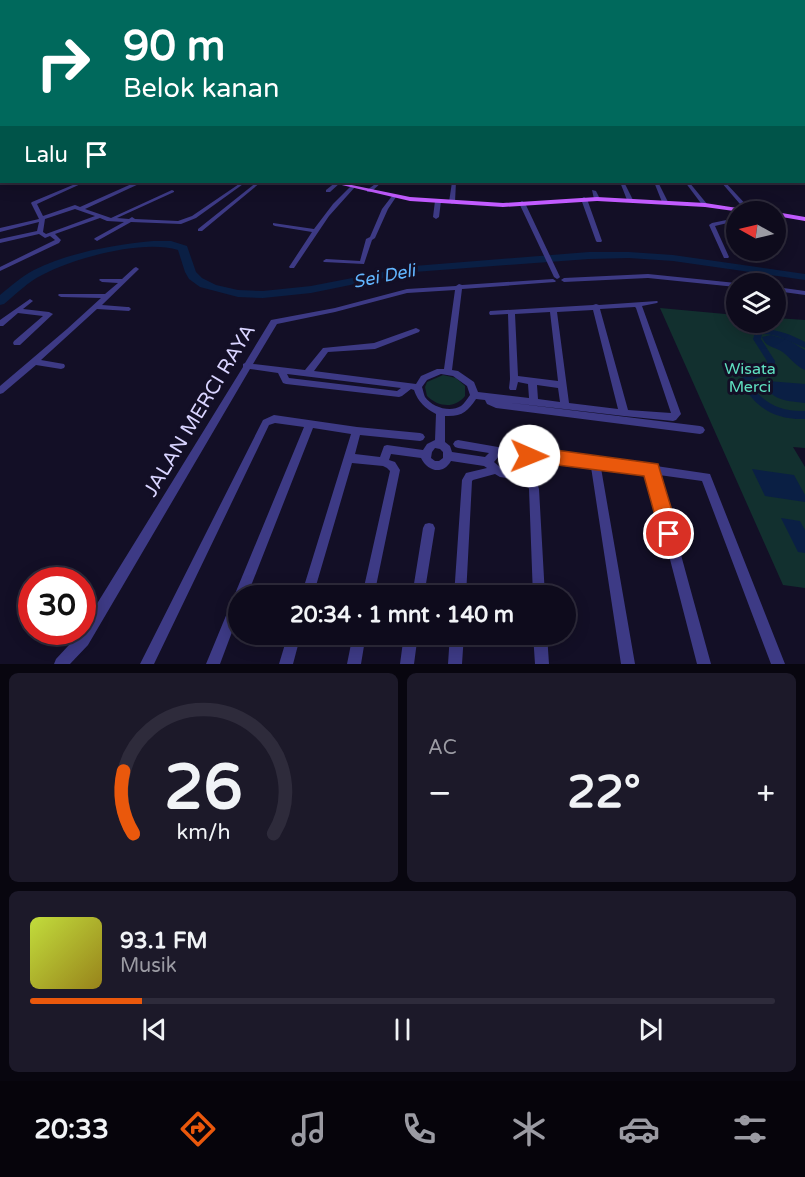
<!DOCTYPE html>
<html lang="id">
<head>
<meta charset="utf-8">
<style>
	:root { --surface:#0e0b1c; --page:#1c1929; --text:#f1f3f6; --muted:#9b9ba3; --line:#2e2b3b; --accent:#ea580c }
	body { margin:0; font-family:"Varela Round",sans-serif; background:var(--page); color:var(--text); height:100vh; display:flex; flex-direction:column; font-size:22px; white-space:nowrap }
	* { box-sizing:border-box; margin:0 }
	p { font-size:20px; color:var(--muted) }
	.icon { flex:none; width:33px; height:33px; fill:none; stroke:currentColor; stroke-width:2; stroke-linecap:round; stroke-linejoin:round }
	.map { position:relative; height:664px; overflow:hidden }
	.drawer { display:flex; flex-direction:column; gap:9px; padding:9px; background:#08060f; flex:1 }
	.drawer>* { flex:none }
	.guide { position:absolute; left:0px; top:0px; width:806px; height:183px; box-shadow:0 3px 15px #0003,0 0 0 2px var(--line); background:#00695c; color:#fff; overflow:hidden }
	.needle { width:39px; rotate:278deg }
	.fabs { position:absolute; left:726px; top:201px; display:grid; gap:12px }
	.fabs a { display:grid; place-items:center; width:60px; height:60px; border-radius:50%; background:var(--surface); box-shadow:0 3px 15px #0003,0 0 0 2px var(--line); font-size:30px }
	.speed { position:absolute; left:18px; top:567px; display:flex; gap:12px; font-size:30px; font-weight:700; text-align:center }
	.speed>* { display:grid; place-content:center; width:78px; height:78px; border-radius:50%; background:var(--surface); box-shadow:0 3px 15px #0003,0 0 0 2px var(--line); line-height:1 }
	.speed .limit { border:9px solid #d22; background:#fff; color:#111 }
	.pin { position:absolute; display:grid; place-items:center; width:51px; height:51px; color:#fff; margin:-26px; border:3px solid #fff; border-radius:50%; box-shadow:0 2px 6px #0007 }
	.me { position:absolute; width:66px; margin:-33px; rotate:91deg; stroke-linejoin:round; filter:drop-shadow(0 0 4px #0008) }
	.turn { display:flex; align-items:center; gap:21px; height:126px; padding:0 24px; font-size:27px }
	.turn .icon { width:78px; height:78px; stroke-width:2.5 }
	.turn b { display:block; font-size:42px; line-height:51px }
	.then { display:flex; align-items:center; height:57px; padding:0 24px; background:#0003; gap:12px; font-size:22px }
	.big { font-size:45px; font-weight:700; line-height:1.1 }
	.drawer .widget { flex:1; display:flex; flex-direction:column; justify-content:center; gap:9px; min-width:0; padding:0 21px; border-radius:9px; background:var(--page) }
	.drawer .dial { align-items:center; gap:0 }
	.dial svg { height:156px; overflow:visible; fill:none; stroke:var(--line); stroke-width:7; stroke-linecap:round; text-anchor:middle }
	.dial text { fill:var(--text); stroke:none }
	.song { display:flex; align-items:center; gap:18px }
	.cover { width:72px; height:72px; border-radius:9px; background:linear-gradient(135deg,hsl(70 70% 55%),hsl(50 70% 35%)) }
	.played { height:6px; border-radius:3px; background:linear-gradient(90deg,var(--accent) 15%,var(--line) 15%) }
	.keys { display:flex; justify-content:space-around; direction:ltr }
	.heat { display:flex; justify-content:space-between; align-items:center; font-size:33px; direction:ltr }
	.drawer .tiles { flex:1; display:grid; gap:9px; grid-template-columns:1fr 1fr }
	.widget:last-child { grid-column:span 2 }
	.trip { position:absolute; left:228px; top:585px; width:348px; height:60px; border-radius:30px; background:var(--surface); box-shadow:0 3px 15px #0003,0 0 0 2px var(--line); font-weight:700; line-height:60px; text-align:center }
	.tabs { display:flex; height:96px; justify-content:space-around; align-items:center; background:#06040b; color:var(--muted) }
	.tabs .icon { width:42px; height:42px }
	.tabs .on { color:var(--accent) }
	.tabs b { font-size:27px; color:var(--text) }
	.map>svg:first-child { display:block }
	.green { fill:#12302f }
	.water { fill:#0a1f44 }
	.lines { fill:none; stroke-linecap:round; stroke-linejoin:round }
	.canal { fill:#0a1f44; fill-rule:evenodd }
	.river { fill:#0a1f44; fill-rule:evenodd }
	.minor { fill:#3d3a85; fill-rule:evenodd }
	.major { fill:#c25bff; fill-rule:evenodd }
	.route { fill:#ea580c; stroke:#983908; stroke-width:1.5 }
	.labels { text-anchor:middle; stroke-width:6; stroke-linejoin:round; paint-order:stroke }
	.park-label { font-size:16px; fill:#5fe0c0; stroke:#130f26 }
	.water-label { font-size:18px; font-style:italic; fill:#62b6ff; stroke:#130f26 }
	.near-street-label { font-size:20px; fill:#d9d4ff; stroke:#130f26 }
</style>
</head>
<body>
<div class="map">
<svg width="805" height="664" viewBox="0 0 805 664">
	<rect width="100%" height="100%" fill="#130f26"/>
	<path class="green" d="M660,308L736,315V322H776V318L805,320V448L793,447L805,467V588L783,585Z
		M443,375L456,378L465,386V396C455,409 438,407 427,396L425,387L427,382Z"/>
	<path class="water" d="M771,335L788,340L805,350V370C796,366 792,360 785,354C777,346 766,349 762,337Z
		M768,381L805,384V403C789,401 772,401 765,385Z
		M752,469L794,475L805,495V502L765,496Z
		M781,518L800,521L805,530V553L798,552Z"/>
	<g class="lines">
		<path class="canal" d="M765,329C779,330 792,335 805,342V348C790,342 778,334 762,334L761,339L775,361V366L764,376L749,381C761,403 781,412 805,411V419C774,420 754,407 740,380L741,378L758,372L767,365V361L753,339L756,330Z"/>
		<path class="river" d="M153,241H171L187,246L196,272L202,278L216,285L238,290L263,291L311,286L414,266L589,252H629L673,255L805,274V280L673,261L629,258L589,259L414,272L311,293L263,298L238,297L200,287L189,279L185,272L178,250C143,239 74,258 42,275C28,282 16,294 4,304L0,305V295C11,286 22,276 34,270C70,252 114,245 153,241Z"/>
		<path class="minor" d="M804,94H805V96H804Z
			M2,98V100L0,101V99Z
			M804,100H805V102H804Z
			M804,111H805V114H804Z
			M0,116H2V118H0Z
			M804,119H805V121H804Z
			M804,127H805V129H804Z
			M0,128H2V130H0Z
			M804,136H805V139H804Z
			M0,138H2V141H0Z
			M804,155H805V157H804Z
			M80,182H85L37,204L43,216L75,205L80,207L136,182H141V183L85,209L111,218L172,190L174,191V192L117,218L129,219L132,217L135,219L178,221L192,216L242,182H246L196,218L181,224L131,222L97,241L94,239L95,238L124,222L107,221L100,218L55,234L61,240L59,243L0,271V267L55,240L50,236L45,238L39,234L0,243V239L37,231L39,222L0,232V228L39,219L31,203L32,202ZM75,209L95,216L46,234L43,232L45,219Z
			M257,182H261L202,231H198V229Z
			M336,182L340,183L330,192H326V190Z
			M378,182H382L371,192H367V190Z
			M452,182H456L455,202L452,204L449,202Z
			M620,182H624L633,200L632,201L627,200Z
			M654,182H658L668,202L667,203L662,202Z
			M685,182H689L707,204V206H703Z
			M721,182H725L750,209V211H746Z
			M351,186L355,187L329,216L294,268H290L289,267L312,232L275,226L273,225V223L314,229L333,204Z
			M592,190L596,191L600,199L599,200L594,199Z
			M392,196L396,197L388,209L375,238L372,240L364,264L324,262L323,261L326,259L360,261L366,239L370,237L382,209Z
			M584,197L587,199L602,241L601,242H597L596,241L581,199Z
			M438,199L441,201L439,217L436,219L433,217L435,201Z
			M522,201L525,203L560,277L559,278L557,279L554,277L519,203Z
			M736,218V221L715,226L729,257L728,258H724L709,225L712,223Z
			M136,267L139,269L138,270L102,305L127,307H129L131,309L129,311L97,309L41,360L64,364L65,366L64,368L61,369L36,365L3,393L0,394V386L67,329L101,298L61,297L59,296L58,295L59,294H105L118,283L102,282L99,280L100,279H122L134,268Z
			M648,274L736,283L738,284H736V287L648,278L564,282L561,280L564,278Z
			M553,279L556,281L555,282L462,289L452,370L458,371L474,382L478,392L529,398L528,384L518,382L516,390H510L509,388L510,379L508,314L490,315L489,313L490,311L593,305L596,304L599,305L657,301L658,302L657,303L642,306L681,414L676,420L673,421L624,416L496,401L700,426L703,427L705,430L703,433L700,434L496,408L487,404L485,400L476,399C468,411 462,417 445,416V442L450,446L452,452L485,457L489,453L458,448L455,447L453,444L455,441L458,440L498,447L595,458L650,465H652L656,466L710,474L785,664H771L702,481L659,475L711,664H697L648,474L601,468L635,664H621L591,467L536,459L537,473L535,477L539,489L545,596H533L529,489L526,481L500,477L495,474L473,480L472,481L466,596H454L462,480L466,473L487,468L484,466L451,461C443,475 428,472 421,458L391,454L389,460L395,462L400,470L374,596H362L390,471L387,468L383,466L352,463L313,596H301L351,434L313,428L247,596H238V616L220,664H206L304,427L275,423L269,425L154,664H140L263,420L274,415L357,427L420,433L423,434L425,437L423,440L420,441L360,435L355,454L380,457L384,446L387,445L423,450L427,444L435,440L436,414C425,408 418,402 414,390L411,389L402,396L399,397L286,384L283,383L278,373L250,369L88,645L70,664H54L56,659L81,632H82V628L243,367V364L245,363L271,320L335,308L407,289L456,286L459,284L462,285ZM455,290L444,369H437L421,376L416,384L314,371L328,352L375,349L419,332L420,330L416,328L374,343L323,348L305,370L253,364L277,324L335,312L407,293ZM635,307L636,308L671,413L628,410L600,309ZM593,310L618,409L569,403L557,312ZM550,312L558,381L518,376L515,314ZM287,374L401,388L397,391L289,378ZM441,374L453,376L467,386L470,395C467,399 464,404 461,406C450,413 432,407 425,397C424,395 423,390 422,387L427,380ZM537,385L558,388L560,402L538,399ZM435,448L440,449L443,452V458L439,461H435L431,458L432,452ZM500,455L524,458L526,460L527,472L502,469L494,462Z
			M776,287L805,291V295L776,291Z
			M30,299L33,301L23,309L49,312L53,314L20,345H14L13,343L14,341L43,316L18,313L3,326H0V320Z
			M429,523L433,524L435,528L424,596H412L423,528L425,524Z
			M288,634H301L293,664H279Z
			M353,634H366L361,664H347Z
			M404,634H418L414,664H400Z
			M450,634H464L462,664H448Z
			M533,634H547L549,664H535Z"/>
		<path class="major" d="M0,123H2V126H0Z
			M329,182H337L410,197L503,203L597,197L705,203L763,212H741L705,207L597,201L503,207L410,201Z
			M776,212L805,217V221L776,216Z"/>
	</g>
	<linearGradient id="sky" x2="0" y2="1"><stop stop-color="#0a0815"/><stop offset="0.49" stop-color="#333752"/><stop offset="1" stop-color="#333752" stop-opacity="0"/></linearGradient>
	<rect width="805" height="181" fill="url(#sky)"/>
	<path class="route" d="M526,446L658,464L679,534L676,541L669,544L662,541L644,476L534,462L529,464L519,459L517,454L519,448Z"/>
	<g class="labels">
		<g class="park-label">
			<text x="750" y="374">Wisata<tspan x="750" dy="18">Merci</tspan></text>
		</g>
		<g class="water-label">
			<text transform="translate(384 276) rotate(-11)" y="6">Sei Deli</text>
		</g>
		<g class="near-street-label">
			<text transform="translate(199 410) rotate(-59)" y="7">JALAN MERCI RAYA</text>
		</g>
	</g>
</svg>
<div class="fabs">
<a><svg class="needle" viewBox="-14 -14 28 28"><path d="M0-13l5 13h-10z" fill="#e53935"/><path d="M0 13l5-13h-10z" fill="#9b9ba3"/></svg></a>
<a><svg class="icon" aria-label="layers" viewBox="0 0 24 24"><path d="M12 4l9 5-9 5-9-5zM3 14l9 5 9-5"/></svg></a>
</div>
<div class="speed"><div class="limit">30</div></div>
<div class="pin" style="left:669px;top:534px;background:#d93025"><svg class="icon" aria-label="arrive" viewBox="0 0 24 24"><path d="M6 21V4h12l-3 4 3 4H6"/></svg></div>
<svg class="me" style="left:529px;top:456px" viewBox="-20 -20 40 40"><circle r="19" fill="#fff"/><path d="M0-13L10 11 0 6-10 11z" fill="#ea580c"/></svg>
<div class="trip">20:34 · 1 mnt · 140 m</div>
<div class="guide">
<div class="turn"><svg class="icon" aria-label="right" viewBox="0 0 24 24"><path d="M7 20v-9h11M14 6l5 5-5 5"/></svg><div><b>90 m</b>Belok kanan</div></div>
<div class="then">Lalu<svg class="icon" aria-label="arrive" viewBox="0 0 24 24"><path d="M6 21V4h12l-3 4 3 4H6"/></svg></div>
</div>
</div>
<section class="drawer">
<div class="tiles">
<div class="widget dial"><svg viewBox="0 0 100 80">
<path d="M14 69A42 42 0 1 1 86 69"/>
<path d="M14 69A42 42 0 0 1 9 37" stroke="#ea580c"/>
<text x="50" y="56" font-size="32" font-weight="700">26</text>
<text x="50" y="72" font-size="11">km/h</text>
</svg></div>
<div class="widget"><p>AC</p>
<div class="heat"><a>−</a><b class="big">22°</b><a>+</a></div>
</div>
<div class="widget">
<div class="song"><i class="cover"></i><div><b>93.1 FM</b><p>Musik</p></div></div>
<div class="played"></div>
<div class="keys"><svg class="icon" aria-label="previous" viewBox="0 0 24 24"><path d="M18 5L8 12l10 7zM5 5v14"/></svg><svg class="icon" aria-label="pause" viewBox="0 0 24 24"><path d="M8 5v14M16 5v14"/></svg><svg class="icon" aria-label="next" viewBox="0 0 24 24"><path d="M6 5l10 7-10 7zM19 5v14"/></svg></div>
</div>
</div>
</section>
<nav class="tabs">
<b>20:33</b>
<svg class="icon on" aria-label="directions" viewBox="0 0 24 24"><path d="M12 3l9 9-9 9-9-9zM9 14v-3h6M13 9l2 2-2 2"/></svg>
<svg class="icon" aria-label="music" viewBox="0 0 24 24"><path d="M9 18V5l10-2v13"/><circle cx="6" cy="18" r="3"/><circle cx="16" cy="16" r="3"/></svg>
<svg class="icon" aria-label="phone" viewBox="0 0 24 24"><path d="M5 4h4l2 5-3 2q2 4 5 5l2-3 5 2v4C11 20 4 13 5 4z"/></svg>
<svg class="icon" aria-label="climate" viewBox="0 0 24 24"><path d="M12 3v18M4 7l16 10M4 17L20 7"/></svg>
<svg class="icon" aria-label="car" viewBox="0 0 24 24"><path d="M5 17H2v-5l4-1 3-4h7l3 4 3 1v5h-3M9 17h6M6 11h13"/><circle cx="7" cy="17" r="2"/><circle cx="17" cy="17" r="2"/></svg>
<svg class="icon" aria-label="filters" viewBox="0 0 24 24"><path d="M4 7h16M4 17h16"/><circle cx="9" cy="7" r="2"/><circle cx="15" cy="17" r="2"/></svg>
</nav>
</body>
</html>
